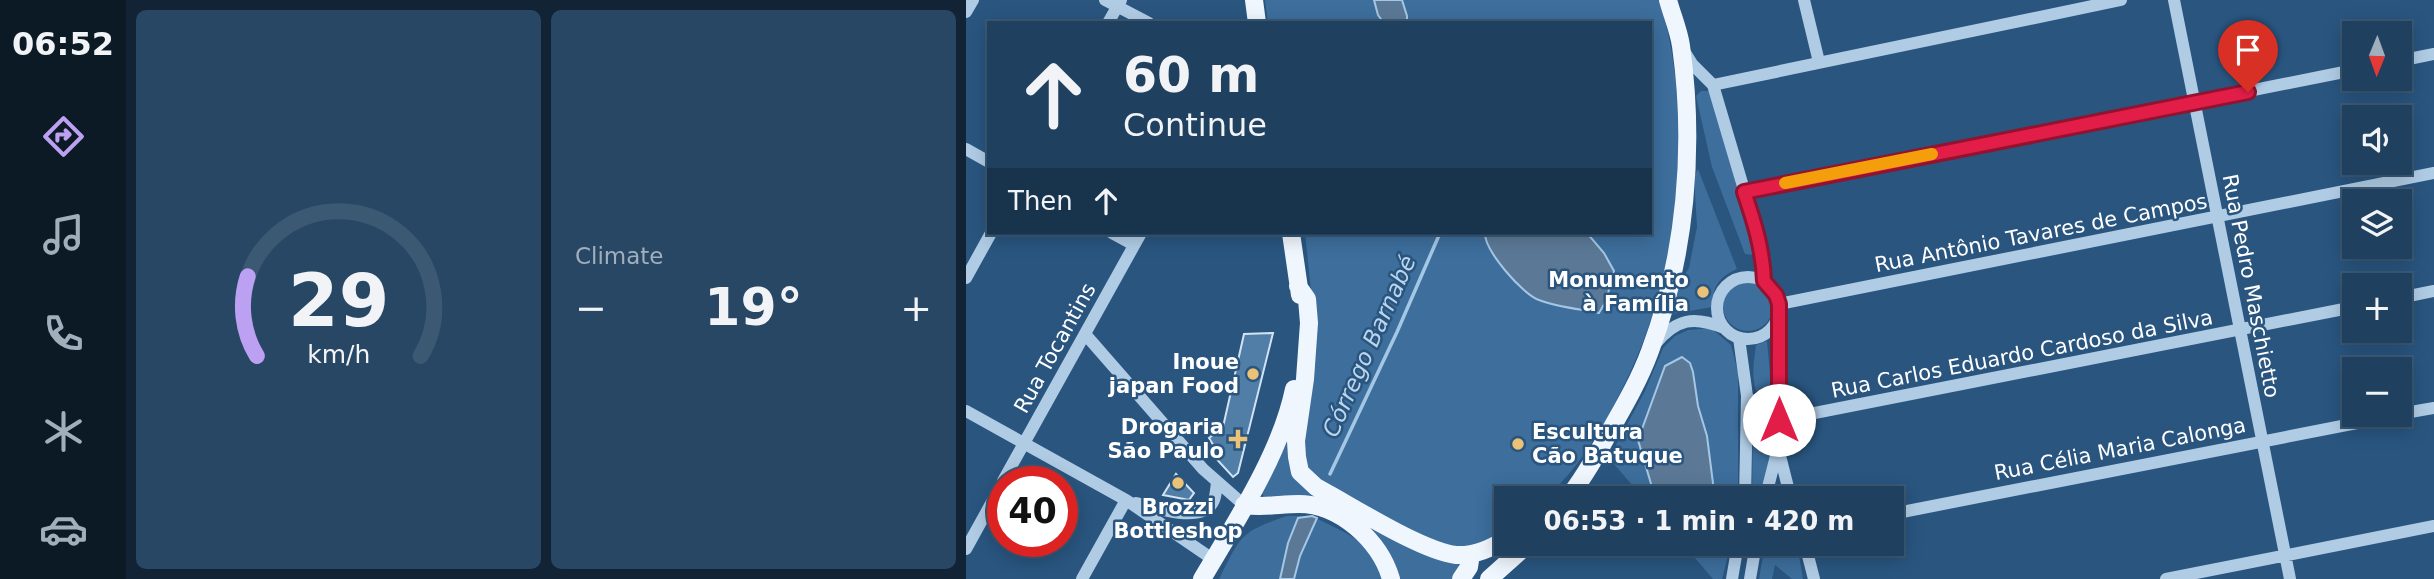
<!DOCTYPE html>
<html lang="en">
<head>
<meta charset="utf-8">
<style>
	:root { --surface:#1f405f; --page:#274765; --text:#f1f3f6; --muted:#a1afbd; --line:#3c5974; --accent:#bca0f2 }
	body { margin:0; font-family:"DejaVu Sans",sans-serif; background:var(--page); color:var(--text); height:100vh; display:flex; flex-direction:column; font-size:26px; white-space:nowrap }
	* { box-sizing:border-box; margin:0 }
	p { font-size:23px; color:var(--muted) }
	.icon { flex:none; width:38px; height:38px; fill:none; stroke:currentColor; stroke-width:2; stroke-linecap:round; stroke-linejoin:round }
	.map { position:relative; flex:1; overflow:hidden }
	.sheet { display:flex; flex-direction:column; gap:10px; padding:10px; background:#112334; width:840px }
	.sheet>* { flex:none }
	.guide { position:absolute; left:21px; top:21px; width:665px; height:214px; border-radius:0px; box-shadow:0 4px 18px #0003,0 0 0 2px var(--line); background:#1f405f; color:var(--text); overflow:hidden }
	.needle { width:46px; rotate:181deg }
	.buttons { position:absolute; left:1376px; top:21px; display:grid; gap:14px }
	.buttons a { display:grid; place-items:center; width:70px; height:70px; border-radius:0px; background:var(--surface); box-shadow:0 4px 18px #0003,0 0 0 2px var(--line); font-size:35px }
	.speed { position:absolute; left:21px; top:466px; display:flex; gap:14px; font-size:35px; font-weight:700; text-align:center }
	.speed>* { display:grid; place-content:center; width:91px; height:91px; border-radius:50%; background:var(--surface); box-shadow:0 4px 18px #0003,0 0 0 2px var(--line); line-height:1 }
	.speed .limit { border:10px solid #d22; background:#fff; color:#111 }
	.pin { position:absolute; display:grid; place-items:center; width:60px; height:60px; color:#fff; margin:-72px -30px; border-radius:50% 50% 50% 0; rotate:-45deg; box-shadow:0 0 7px #0007 }
	.pin .icon { rotate:45deg }
	.me { position:absolute; width:77px; margin:-38px; rotate:0deg; stroke-linejoin:round; filter:drop-shadow(0 0 5px #0008) }
	.turn { display:flex; align-items:center; gap:24px; height:147px; padding:0 21px; font-size:32px }
	.turn .icon { width:91px; height:91px; stroke-width:2.5 }
	.turn b { display:block; font-size:49px; line-height:60px }
	.then { display:flex; align-items:center; height:66px; padding:0 21px; background:#0003; gap:14px; font-size:26px }
	.big { font-size:52px; font-weight:600; line-height:1.1 }
	.sheet .widget { flex:1; display:flex; flex-direction:column; justify-content:center; gap:10px; min-width:0; padding:0 24px; border-radius:10px; background:var(--page) }
	.sheet .dial { align-items:center; gap:0 }
	.dial svg { height:182px; overflow:visible; fill:none; stroke:var(--line); stroke-width:7; stroke-linecap:round; text-anchor:middle }
	.dial text { fill:var(--text); stroke:none }
	.heat { display:flex; justify-content:space-between; align-items:center; font-size:38px; direction:ltr }
	.sheet .tiles { flex:1; display:grid; gap:10px; grid-template-columns:repeat(2,1fr) }
	.trip { position:absolute; left:528px; top:486px; width:410px; height:70px; border-radius:0px; background:var(--surface); box-shadow:0 4px 18px #0003,0 0 0 2px var(--line); font-weight:600; line-height:70px; text-align:center }
	main { display:flex; flex:1; min-height:0 }
	.menu { display:flex; flex-direction:column; width:126px; justify-content:space-around; align-items:center; background:#0c1a26; color:var(--muted) }
	.menu .icon { width:49px; height:49px }
	.menu .current { color:var(--accent) }
	.menu b { font-size:32px; color:var(--text) }
	.map>svg:first-child { display:block }
	.green { fill:#3d6e9c }
	.water { fill:#5b7997; stroke:#a4c7e5; stroke-width:2 }
	.lines { fill:none; stroke-linecap:round; stroke-linejoin:round }
	.stream { stroke:#a4c7e5; stroke-width:3.5 }
	.building { fill:#517ea7; stroke:#d2e4f4; stroke-width:2 }
	.minor { stroke:#b0cce5; stroke-width:12 }
	.major { stroke:#f0f6fd; stroke-width:18 }
	.route-casing { stroke:#92132f; stroke-width:18 }
	.route { stroke:#e11d48; stroke-width:12 }
	.slow { stroke:#f59e0b; stroke-width:12 }
	.poi-dot { fill:#ecc277; stroke:#29557f; stroke-width:2.5 }
	.labels { text-anchor:middle; stroke-width:5; stroke-linejoin:round; paint-order:stroke }
	.street-label { font-size:21px; fill:#fff; stroke:#29557f }
	.poi-label { font-size:21px; font-weight:bold; fill:#fff; stroke:#29557f; text-anchor:end }
	.water-label { font-size:23px; font-style:italic; fill:#bbd5ed; stroke:#29557f }
</style>
</head>
<body>
<main>
<nav class="menu">
<b>06:52</b>
<svg class="icon current" aria-label="directions" viewBox="0 0 24 24"><path d="M12 3l9 9-9 9-9-9zM9 14v-3h6M13 9l2 2-2 2"/></svg>
<svg class="icon" aria-label="music" viewBox="0 0 24 24"><path d="M9 18V5l10-2v13"/><circle cx="6" cy="18" r="3"/><circle cx="16" cy="16" r="3"/></svg>
<svg class="icon" aria-label="phone" viewBox="0 0 24 24"><path d="M5 4h4l2 5-3 2q2 4 5 5l2-3 5 2v4C11 20 4 13 5 4z"/></svg>
<svg class="icon" aria-label="climate" viewBox="0 0 24 24"><path d="M12 3v18M4 7l16 10M4 17L20 7"/></svg>
<svg class="icon" aria-label="car" viewBox="0 0 24 24"><path d="M5 17H2v-5l4-1 3-4h7l3 4 3 1v5h-3M9 17h6M6 11h13"/><circle cx="7" cy="17" r="2"/><circle cx="17" cy="17" r="2"/></svg>
</nav>
<section class="sheet">
<div class="tiles">
<div class="widget dial"><svg viewBox="0 0 100 80">
<path d="M14 69A42 42 0 1 1 86 69"/>
<path d="M14 69A42 42 0 0 1 10 34" stroke="#bca0f2"/>
<text x="50" y="56" font-size="32" font-weight="700">29</text>
<text x="50" y="72" font-size="11">km/h</text>
</svg></div>
<div class="widget"><p>Climate</p>
<div class="heat"><a>−</a><b class="big">19°</b><a>+</a></div>
</div>
</div>
</section>
<div class="map">
<svg width="1468" height="579" viewBox="0 0 1468 579">
	<rect width="100%" height="100%" fill="#29557f"/>
	<path class="green" d="M299,0H694C731,133 715,279 650,401C631,438 610,470 579,499H541V531L503,549L486,550L444,530L362,487L343,472L339,462L336,448L346,301L339,233H684V23H302Z
		M735,91H743L747,99L789,255L779,254L746,167L730,96Z
		M732,169L771,269C753,277 746,287 746,307L706,314L715,280L723,268L731,227L728,176Z
		M757 306a25 25 0 1 1 50 0a25 25 0 1 1-50 0Z
		M745,328L765,345L772,372V499H749L741,436L732,406L686,487L694,499H678L643,458L679,391L697,348L709,336L722,330Z
		M801,341L807,406H800C783,390 787,366 790,345Z
		M787,411L806,423L808,444L795,499H786Z
		M324,437L326,469L500,562L490,579H433L395,522L304,502L295,493Z
		M321,516H346L380,533L401,546L418,579H253C275,536 273,532 321,516Z
		M717,544L736,552L740,544H765L756,579H747Z
		M799,544H831L837,579H826L809,565L806,579H793Z"/>
	<path class="water" d="M408,0H436L441,16V23H418L412,15Z
		M519,233H621L638,253L648,271L640,301L633,313C613,309 591,307 573,300C557,295 518,250 519,233Z
		M716,357L724,363L727,372L732,406L741,436L749,499H694L686,487L672,440L699,366Z
		M346,516L351,518L334,556L328,579H314L322,543L332,518Z"/>
	<g class="lines">
		<path class="stream" d="M364,474L431,332L474,233"/>
	</g>
	<path class="building" d="M307,333L272,473L267,477L245,453L249,448L243,438L257,427L278,334Z
		M210,474L228,493L223,500L197,495Z"/>
	<g class="lines">
		<path class="minor" d="M139,0L183,23
			M838,0L853,62
			M1208,0L1324,579
			M0,12L7,0
			M142,23L155,0
			M718,51L726,64L747,85L789,227L797,264L798,281
			M1433,61L1468,54
			M747,85L1155,0
			M0,149L23,162
			M778,192L1388,70
			M146,233L168,245
			M751 308a31 31 0 1 1 62 0a31 31 0 1 1-62 0Z
			M0,278L25,233
			M1433,298L1468,291
			M813,304L1468,173
			M813,316L812,448L825,499
			M119,334L237,469L278,505
			M773,338L781,396L779,499
			M689,344C711,318 728,316 758,328
			M781,396C789,408 798,416 813,420L1388,307
			M0,411L160,500L248,560
			M1433,414L1468,408
			M37,481L175,233
			M799,499L811,452
			M170,503C190,508 238,525 248,500C250,495 250,489 251,483
			M926,514L1432,415
			M839,544L848,579
			M0,549L37,482
			M116,579L160,500
			M766,579L772,544
			M784,579L790,544
			M1200,579L1468,526"/>
		<path class="major" d="M288,0L291,23
			M325,233L334,295
			M332,286L341,299L343,323L339,379L330,441L331,457L334,472L350,487C384,505 455,551 490,555C508,556 527,548 541,538
			M601,499C617,479 629,458 641,436C657,408 673,381 684,351C720,256 729,146 715,46C713,31 706,15 702,0
			M278,505C298,508 314,504 333,504C374,504 414,541 425,579
			M236,579C269,523 315,453 328,389
			M495,579L503,567L505,554
			M523,579L562,544"/>
	</g>
	<g class="lines">
		<defs>
			<path id="route" d="M813,420V304L810,295L798,281C797,250 788,221 778,192L1282,92"/>
		</defs>
		<use href="#route" class="route-casing"/>
		<use href="#route" class="route"/>
		<path class="slow" d="M819,183L966,154"/>
	</g>
	<g class="poi-dot">
		<circle cx="737" cy="292" r="7"/>
		<circle cx="287" cy="374" r="7"/>
		<path d="M268.5 428.5h7v7h7v7h-7v7h-7v-7h-7v-7h7z"/>
		<circle cx="552" cy="444" r="7"/>
		<circle cx="212" cy="483" r="7"/>
	</g>
	<g class="labels">
		<g class="street-label">
			<text transform="translate(1075 233) rotate(-11)" y="7">Rua Antônio Tavares de Campos</text>
			<text transform="translate(1285 286) rotate(79)" y="7">Rua Pedro Maschietto</text>
			<text transform="translate(89 348) rotate(-61)" y="7">Rua Tocantins</text>
			<text transform="translate(1056 354) rotate(-11)" y="7">Rua Carlos Eduardo Cardoso da Silva</text>
			<text transform="translate(1154 449) rotate(-11)" y="7">Rua Célia Maria Calonga</text>
		</g>
		<g class="poi-label">
			<text x="723" y="287">Monumento<tspan x="723" dy="24">à Família</tspan></text>
			<text x="273" y="369">Inoue<tspan x="273" dy="24">japan Food</tspan></text>
			<text x="258" y="434">Drogaria<tspan x="258" dy="24">São Paulo</tspan></text>
			<text x="566" y="439" text-anchor="start">Escultura<tspan x="566" dy="24">Cão Batuque</tspan></text>
			<text x="212" y="514" text-anchor="middle">Brozzi<tspan x="212" dy="24">Bottleshop</tspan></text>
		</g>
		<g class="water-label">
			<text transform="translate(403 346) rotate(-66)" y="8">Córrego Barnabé</text>
		</g>
	</g>
</svg>
<div class="buttons">
<a><svg class="needle" viewBox="-14 -14 28 28"><path d="M0-13l5 13h-10z" fill="#e53935"/><path d="M0 13l5-13h-10z" fill="#a1afbd"/></svg></a>
<a><svg class="icon" aria-label="sound" viewBox="0 0 24 24"><path d="M4 9h4l5-4v14l-5-4H4zM17 9q2 3 0 6"/></svg></a>
<a><svg class="icon" aria-label="layers" viewBox="0 0 24 24"><path d="M12 4l9 5-9 5-9-5zM3 14l9 5 9-5"/></svg></a>
<a>+</a>
<a>−</a>
</div>
<div class="speed"><div class="limit">40</div></div>
<div class="pin" style="left:1282px;top:92px;background:#d93025"><svg class="icon" aria-label="arrive" viewBox="0 0 24 24"><path d="M6 21V4h12l-3 4 3 4H6"/></svg></div>
<svg class="me" style="left:813px;top:420px" viewBox="-20 -20 40 40"><circle r="19" fill="#fff"/><path d="M0-13L10 11 0 6-10 11z" fill="#e11d48"/></svg>
<div class="trip">06:53 · 1 min · 420 m</div>
<div class="guide">
<div class="turn"><svg class="icon" aria-label="ahead" viewBox="0 0 24 24"><path d="M12 20V5M6 11l6-6 6 6"/></svg><div><b>60 m</b>Continue</div></div>
<div class="then">Then<svg class="icon" aria-label="ahead" viewBox="0 0 24 24"><path d="M12 20V5M6 11l6-6 6 6"/></svg></div>
</div>
</div>
</main>
</body>
</html>
